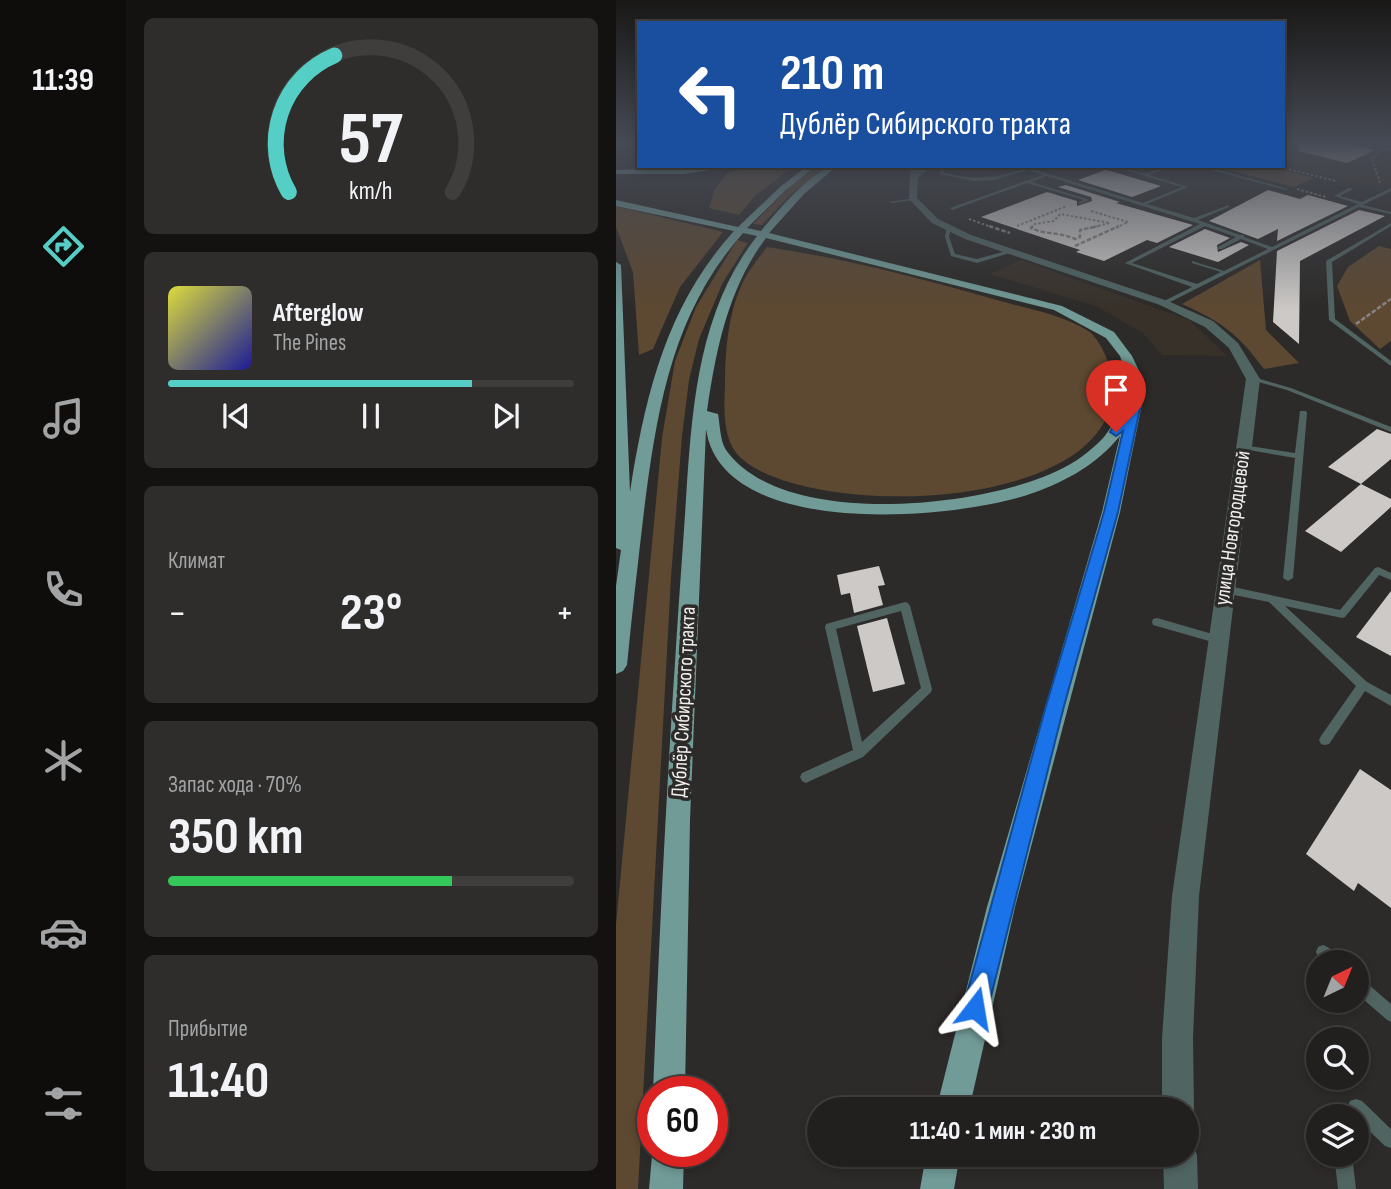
<!DOCTYPE html>
<html lang="ru">
<head>
<meta charset="utf-8">
<style>
	:root { --surface:#22201f; --page:#2e2d2c; --text:#f1f3f6; --muted:#a2a3a4; --line:#3f3e3d; --accent:#55cec5 }
	body { margin:0; font-family:"Sofia Sans Condensed",sans-serif; background:var(--page); color:var(--text); height:100vh; display:flex; flex-direction:column; font-size:26px; white-space:nowrap }
	* { box-sizing:border-box; margin:0 }
	p { font-size:23px; color:var(--muted) }
	.icon { flex:none; width:38px; height:38px; fill:none; stroke:currentColor; stroke-width:2; stroke-linecap:round; stroke-linejoin:round }
	.map { position:relative; flex:1; overflow:hidden }
	.side { display:flex; flex-direction:column; gap:18px; padding:18px; background:#131211; width:490px }
	.side>* { flex:none }
	.top-card { position:absolute; left:21px; top:21px; width:648px; height:147px; border-radius:0px; box-shadow:0 4px 10px #0003,0 0 0 2px var(--line); background:#1a4fa0; color:#fff; overflow:hidden }
	.needle { width:46px; rotate:43deg }
	.buttons { position:absolute; left:690px; top:950px; display:grid; gap:14px }
	.buttons a { display:grid; place-items:center; width:63px; height:63px; border-radius:50%; background:var(--surface); box-shadow:0 4px 10px #0003,0 0 0 2px var(--line); font-size:35px }
	.speed { position:absolute; left:21px; top:1076px; display:flex; gap:14px; font-size:35px; font-weight:700; text-align:center }
	.speed>* { display:grid; place-content:center; width:91px; height:91px; border-radius:50%; background:var(--surface); box-shadow:0 4px 10px #0003,0 0 0 2px var(--line); line-height:1 }
	.speed .limit { border:10px solid #d22; background:#fff; color:#111 }
	.pin { position:absolute; display:grid; place-items:center; width:60px; height:60px; color:#fff; margin:-72px -30px; border-radius:50% 50% 50% 0; rotate:-45deg; box-shadow:0 0 7px #0007 }
	.pin .icon { rotate:45deg }
	.me { position:absolute; width:77px; margin:-38px; rotate:14deg; stroke-linejoin:round; filter:drop-shadow(0 0 5px #0008) }
	.turn { display:flex; align-items:center; gap:24px; height:147px; padding:0 28px; font-size:32px }
	.turn .icon { width:91px; height:91px; stroke-width:2.5 }
	.turn b { display:block; font-size:49px; line-height:60px }
	.big { font-size:52px; font-weight:700; line-height:1.1 }
	.side .card { flex:1; display:flex; flex-direction:column; justify-content:center; gap:10px; min-width:0; padding:0 24px; border-radius:10px; background:var(--page) }
	.side .dial { align-items:center; gap:0 }
	.dial svg { height:182px; overflow:visible; fill:none; stroke:var(--line); stroke-width:7; stroke-linecap:round; text-anchor:middle }
	.dial text { fill:var(--text); stroke:none }
	.song { display:flex; align-items:center; gap:21px }
	.cover { width:84px; height:84px; border-radius:10px; background:linear-gradient(135deg,hsl(60 70% 55%),hsl(240 70% 35%)) }
	.played { height:7px; border-radius:4px; background:linear-gradient(90deg,var(--accent) 75%,var(--line) 75%) }
	.keys { display:flex; justify-content:space-around; direction:ltr }
	.heat { display:flex; justify-content:space-between; align-items:center; font-size:38px; direction:ltr }
	.charge { height:10px; border-radius:5px; background:linear-gradient(90deg,#34c759 70%,var(--line) 0) }
	.trip { position:absolute; left:191px; top:1097px; width:392px; height:70px; border-radius:35px; background:var(--surface); box-shadow:0 4px 10px #0003,0 0 0 2px var(--line); font-weight:700; line-height:70px; text-align:center }
	main { display:flex; flex:1; min-height:0 }
	.tabs { display:flex; flex-direction:column; width:126px; justify-content:space-around; align-items:center; background:#0e0d0c; color:var(--muted) }
	.tabs .icon { width:49px; height:49px }
	.tabs .active { color:var(--accent) }
	.tabs b { font-size:32px; color:var(--text) }
	.map>svg:first-child { display:block }
	.built { fill:#38312a }
	.green { fill:#5d4831 }
	.building { fill:#ccc9c6 }
	.lines { fill:none; stroke-linecap:round; stroke-linejoin:round }
	.path-far1 { stroke:#878583; stroke-width:2; stroke-dasharray:2.5 2; stroke-linecap:butt }
	.path { stroke:#878583; stroke-width:2.5; stroke-dasharray:4.5 2; stroke-linecap:butt }
	.service { fill:#506462; fill-rule:evenodd }
	.minor { fill:#506462; fill-rule:evenodd }
	.tertiary { fill:#506462; fill-rule:evenodd }
	.primary { fill:#719b97; fill-rule:evenodd }
	.route { fill:#1a73e8; stroke:#114b97; stroke-width:2 }
	.labels { text-anchor:middle; stroke-width:7; stroke-linejoin:round; paint-order:stroke }
	.street-label { font-size:21px; fill:#f0efed; stroke:#2d2b29 }
</style>
</head>
<body>
<main>
<nav class="tabs">
<b>11:39</b>
<svg class="icon active" aria-label="directions" viewBox="0 0 24 24"><path d="M12 3l9 9-9 9-9-9zM9 14v-3h6M13 9l2 2-2 2"/></svg>
<svg class="icon" aria-label="music" viewBox="0 0 24 24"><path d="M9 18V5l10-2v13"/><circle cx="6" cy="18" r="3"/><circle cx="16" cy="16" r="3"/></svg>
<svg class="icon" aria-label="phone" viewBox="0 0 24 24"><path d="M5 4h4l2 5-3 2q2 4 5 5l2-3 5 2v4C11 20 4 13 5 4z"/></svg>
<svg class="icon" aria-label="climate" viewBox="0 0 24 24"><path d="M12 3v18M4 7l16 10M4 17L20 7"/></svg>
<svg class="icon" aria-label="car" viewBox="0 0 24 24"><path d="M5 17H2v-5l4-1 3-4h7l3 4 3 1v5h-3M9 17h6M6 11h13"/><circle cx="7" cy="17" r="2"/><circle cx="17" cy="17" r="2"/></svg>
<svg class="icon" aria-label="filters" viewBox="0 0 24 24"><path d="M4 7h16M4 17h16"/><circle cx="9" cy="7" r="2"/><circle cx="15" cy="17" r="2"/></svg>
</nav>
<section class="side">
<div class="card dial"><svg viewBox="0 0 100 80">
<path d="M14 69A42 42 0 1 1 86 69"/>
<path d="M14 69A42 42 0 0 1 34 9" stroke="#55cec5"/>
<text x="50" y="56" font-size="32" font-weight="700">57</text>
<text x="50" y="72" font-size="11">km/h</text>
</svg></div>
<div class="card">
<div class="song"><i class="cover"></i><div><b>Afterglow</b><p>The Pines</p></div></div>
<div class="played"></div>
<div class="keys"><svg class="icon" aria-label="previous" viewBox="0 0 24 24"><path d="M18 5L8 12l10 7zM5 5v14"/></svg><svg class="icon" aria-label="pause" viewBox="0 0 24 24"><path d="M8 5v14M16 5v14"/></svg><svg class="icon" aria-label="next" viewBox="0 0 24 24"><path d="M6 5l10 7-10 7zM19 5v14"/></svg></div>
</div>
<div class="card"><p>Климат</p>
<div class="heat"><a>−</a><b class="big">23°</b><a>+</a></div>
</div>
<div class="card"><p>Запас хода · 70%</p><b class="big">350 km</b><div class="charge"></div></div>
<div class="card"><p>Прибытие</p><b class="big">11:40</b></div>
</section>
<div class="map">
<svg width="775" height="1189" viewBox="0 0 775 1189">
	<rect width="100%" height="100%" fill="#2d2b29"/>
	<path class="built" d="M667,144H775V185L766,190L667,165Z
		M404,260L573,320L611,356L546,355L527,333L480,306L374,274Z"/>
	<path class="green" d="M139,166H178L140,195L123,215L93,208L99,189L112,172Z
		M201,166H210L173,196L146,225L137,224L176,185Z
		M598,166H651L698,178L678,187Z
		M0,206L107,232L64,287L37,349L23,355L17,272L0,227Z
		M121,240L132,243L107,282L83,339L73,380L66,436L55,577L22,1189H0V925L46,438L59,361L80,307Z
		M763,246L775,249V341L764,349L734,321L721,286L732,267Z
		M151,247C228,258 303,278 377,299C408,308 445,314 472,331C483,337 495,365 496,377C514,512 199,522 126,459C106,442 108,409 109,385C109,351 112,313 127,282C133,269 143,258 151,247Z
		M644,260L650,330L683,363L648,369C622,334 606,322 566,304Z"/>
	<path class="building" d="M683,144H731L760,150L731,163L683,151Z
		M489,170L498,172L545,186L516,197L462,180Z
		M450,185L504,202L500,203L577,225L541,243L531,240L488,261L460,252L464,250L365,217L431,192L461,201V206L476,201L475,197L442,187Z
		M652,190L684,199L692,195L732,206L661,241L662,229L642,239L593,221Z
		M743,210L769,216L684,261L683,344L657,322L661,251Z
		M589,229L614,238L601,245L602,252L625,242L633,245L602,262L553,247Z
		M761,429L775,434V459L745,484L712,467Z
		M745,484L775,499V507L725,552L689,531Z
		M263,566L269,585L262,586L267,605L238,613L234,593L225,595L221,575Z
		M775,591V656L740,637Z
		M271,618L289,684L257,692L241,626Z
		M744,769L775,790V908L742,883L738,891L690,854Z"/>
	<g class="lines">
		<path class="path-far1" d="M743,144L769,150
			M660,166L720,181
			M764,183L756,159L767,149H775
			M681,189L710,197
			M475,211L512,222L500,228
			M353,219L378,228
			M401,226L451,206
			M415,228L419,224L438,221L444,214L494,223L474,228"/>
		<path class="path" d="M373,226L394,233
			M417,226L415,228C430,235 444,232 459,239L464,237V230L482,226
			M459,246L503,226
			M740,324L775,299"/>
		<path class="service" d="M327,166H331L326,172C357,181 377,179 408,169L400,166H407L527,203L566,187L496,166C507,166 516,172 526,173C536,174 546,166 556,166L533,175L572,187L531,204L578,218L613,205V207L582,220L624,235H628V237L656,247L742,204L718,196L733,188L737,189L724,196L746,202L775,188V191L747,205L775,212V214L743,207L548,305L546,304V302L576,287L509,263L584,224L431,176L415,182L474,200L463,204V202L468,200L411,183L336,210L334,208L427,175L412,170L378,180L359,181L323,174ZM589,226L620,237L602,247V249H606L625,239L652,249L608,271L576,261V263L605,272L581,284L516,263Z
			M580,166H588L672,189L670,190Z
			M299,198L297,200L275,203L273,202Z
			M775,223V226L716,262L719,319L775,361V366L713,320L710,261Z
			M331,227L335,228L333,237L339,254L361,259L394,250L397,252L361,263L335,256L329,237Z
			M637,377L675,388L775,427V432L671,390L635,380V378Z
			M684,411H690L691,413L677,578L672,581L667,578L679,458L627,449L623,447L627,445L679,453Z
			M762,567L775,573V580L763,575L729,617L726,618L669,606L751,682L775,695V706L749,691L713,744L709,745L705,744L703,740L705,736L740,686L653,602L608,593L603,589L608,585L724,610L759,568Z
			M289,602L292,603L294,606L316,689L315,692L247,757L194,781L190,783L186,781L184,777L186,773L237,750L209,627L210,624ZM285,611L305,688L246,742L220,629Z
			M541,618L600,635L604,636L605,639L604,642L600,643L537,625L536,622L537,619Z
			M707,945C715,948 723,955 725,962H708L702,957L700,952L702,947Z
			M740,976L745,978L775,1004V1022L770,1019L740,993Z
			M740,1099L746,1101L775,1129V1148L769,1146L743,1121L740,1123V1116H729L734,1101Z
			M718,1155H736L740,1189H722Z"/>
		<path class="minor" d="M295,166H303L301,179L294,177Z"/>
		<path class="tertiary" d="M306,166H315L302,178L301,198L322,219L355,235L552,301L597,321L622,343L644,379L583,896L577,1038L578,1110L570,1123V1110H546V1038L556,896L630,379L613,348L589,327L544,305L349,239L316,223L293,199L294,177Z
			M570,1141L576,1143L581,1155L582,1189H548L547,1155H570Z"/>
		<path class="primary" d="M95,166H121L68,174H0V170Z
			M191,166H200L170,190L131,228L145,231C159,214 198,166 221,166L188,194L153,233L446,306L498,332L516,356L524,373L527,399L504,512L399,907L353,1110H320L371,907L486,512L504,436C481,464 451,481 417,493C341,520 106,541 90,429L74,820L69,1092H37C43,943 50,795 60,647C63,597 67,548 70,499C76,408 82,311 141,236L127,233C56,313 41,409 28,511C22,562 16,613 11,665L7,671L0,674V586L5,550L0,548V262L5,265L14,492C29,396 50,306 118,231L0,206V200L122,227L164,187ZM150,238L438,310L490,338L504,356L510,373L511,408C502,414 495,428 488,437C475,451 459,463 441,471C364,508 166,529 110,450C104,441 104,425 102,414L91,411C100,350 112,288 150,238Z
			M37,1145V1152H68L67,1189H33Z
			M310,1155H344L338,1189H304Z"/>
	</g>
	<linearGradient id="sky" x2="0" y2="1"><stop stop-color="#191817"/><stop offset="0.46" stop-color="#464a54"/><stop offset="1" stop-color="#464a54" stop-opacity="0"/></linearGradient>
	<rect width="775" height="310" fill="url(#sky)"/>
	<path class="route" d="M520,396L526,399L502,512L448,706L372,1008L368,1016L359,1020L351,1016L347,1008L430,706L488,512L507,431L500,436L494,432L516,397Z"/>
	<g class="labels">
		<g class="street-label">
			<text transform="translate(616 528) rotate(-82)" y="7">улица Новгородцевой</text>
			<text transform="translate(67 702) rotate(-87)" y="7">Дублёр Сибирского тракта</text>
		</g>
	</g>
</svg>
<div class="buttons">
<a><svg class="needle" viewBox="-14 -14 28 28"><path d="M0-13l5 13h-10z" fill="#e53935"/><path d="M0 13l5-13h-10z" fill="#a2a3a4"/></svg></a>
<a><svg class="icon" aria-label="search" viewBox="0 0 24 24"><circle cx="10" cy="10" r="6"/><path d="M15 15l6 6"/></svg></a>
<a><svg class="icon" aria-label="layers" viewBox="0 0 24 24"><path d="M12 4l9 5-9 5-9-5zM3 14l9 5 9-5"/></svg></a>
</div>
<div class="speed"><div class="limit">60</div></div>
<div class="pin" style="left:500px;top:432px;background:#d93025"><svg class="icon" aria-label="arrive" viewBox="0 0 24 24"><path d="M6 21V4h12l-3 4 3 4H6"/></svg></div>
<svg class="me" style="left:359px;top:1008px" viewBox="-20 -20 40 40"><path d="M0-17L14 15 0 8-14 15z" fill="#1a73e8" stroke="#fff" stroke-width="4"/></svg>
<div class="trip">11:40 · 1 мин · 230 m</div>
<div class="top-card">
<div class="turn"><svg class="icon" aria-label="left" viewBox="0 0 24 24"><path d="M17 20v-9H6M10 6l-5 5 5 5"/></svg><div><b>210 m</b>Дублёр Сибирского тракта</div></div>
</div>
</div>
</main>
</body>
</html>
